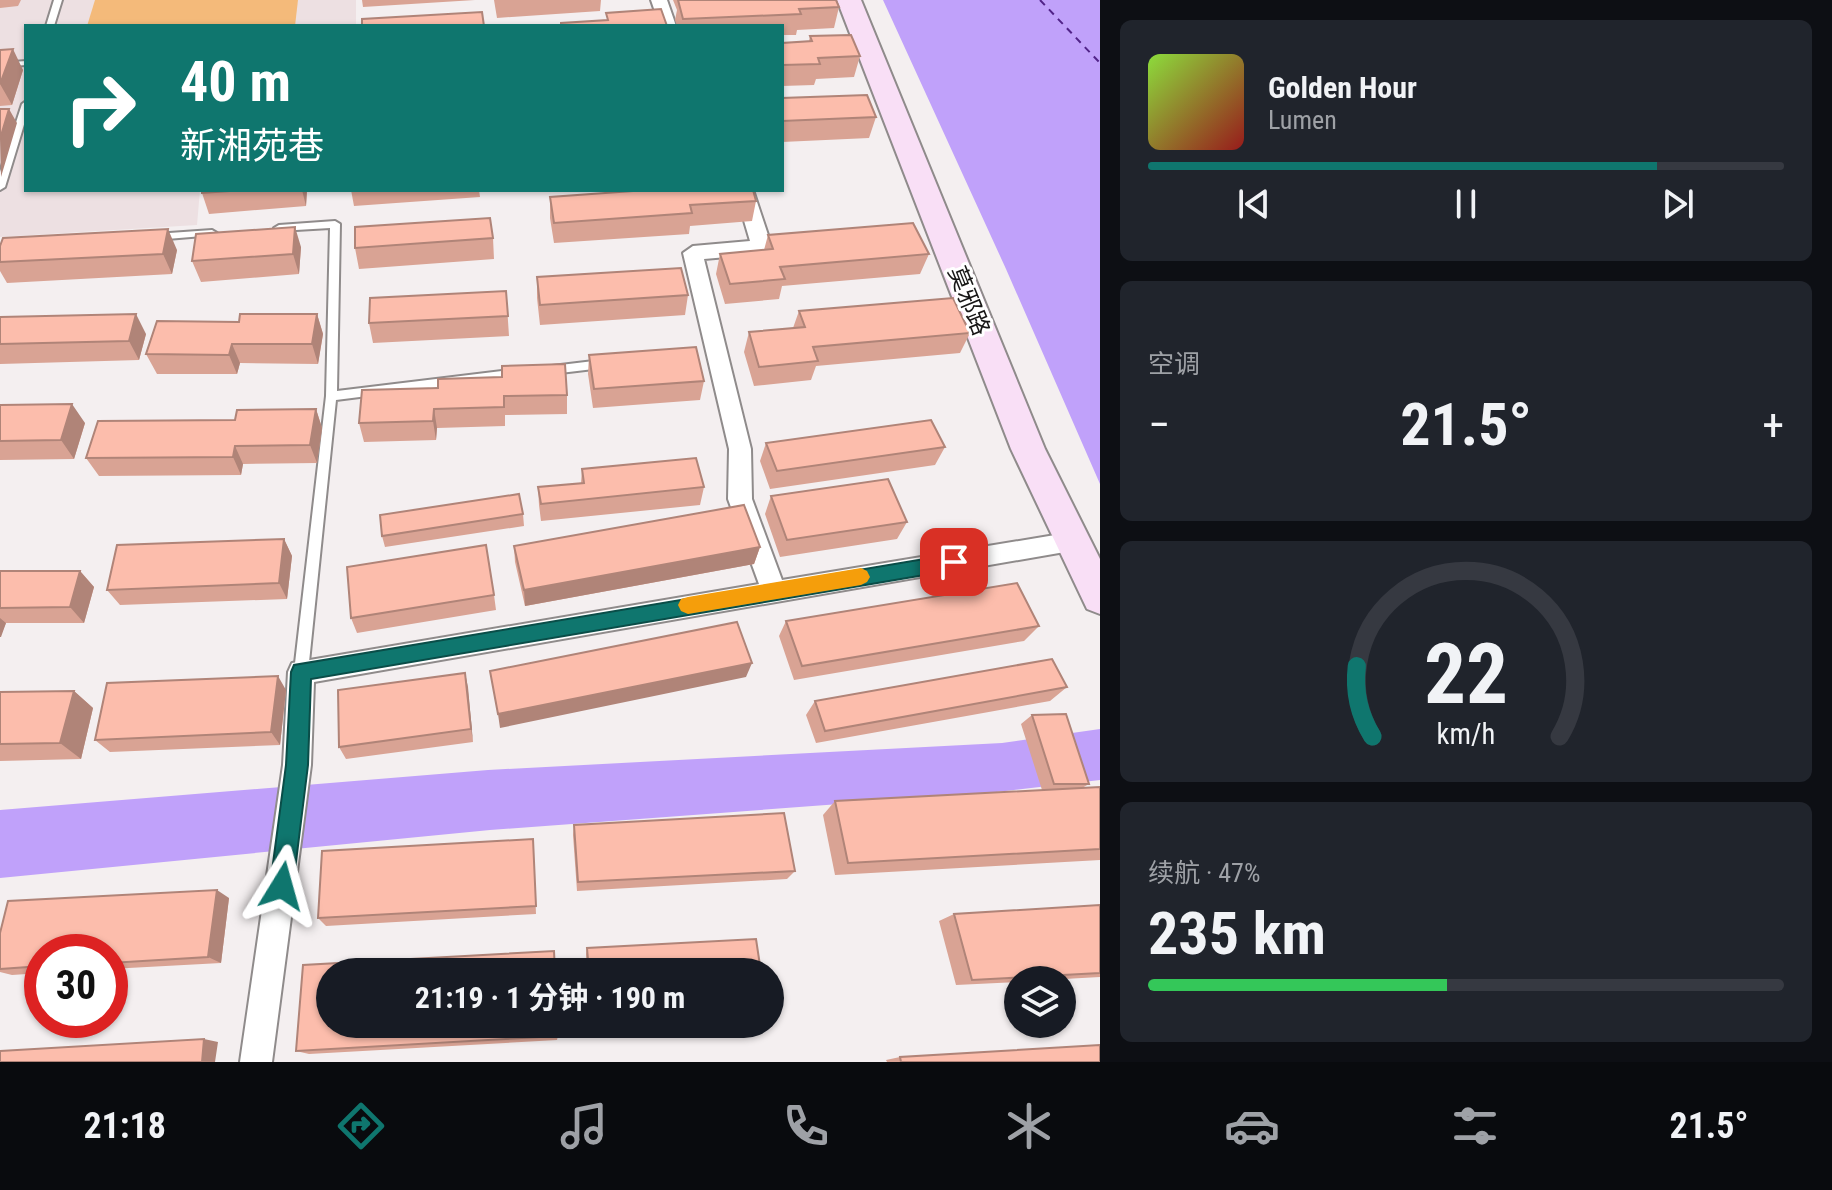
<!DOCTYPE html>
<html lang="zh">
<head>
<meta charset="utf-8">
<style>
	:root { --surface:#171b24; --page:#20242c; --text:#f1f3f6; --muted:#9ea1a6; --line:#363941; --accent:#0f766e }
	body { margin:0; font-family:"Roboto Condensed","Noto Sans SC",sans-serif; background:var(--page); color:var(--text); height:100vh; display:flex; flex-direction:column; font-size:30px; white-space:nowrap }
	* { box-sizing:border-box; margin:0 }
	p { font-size:26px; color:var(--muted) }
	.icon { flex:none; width:44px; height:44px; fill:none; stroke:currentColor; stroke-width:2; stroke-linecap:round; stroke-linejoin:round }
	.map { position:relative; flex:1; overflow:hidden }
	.drawer { display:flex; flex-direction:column; gap:20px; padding:20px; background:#0d0f14; width:732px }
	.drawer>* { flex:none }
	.banner { position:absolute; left:24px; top:24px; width:760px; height:168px; border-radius:0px; box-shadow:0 2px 6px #0004; background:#0f766e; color:#fff; overflow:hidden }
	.buttons { position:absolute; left:1004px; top:966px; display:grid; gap:16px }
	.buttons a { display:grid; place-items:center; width:72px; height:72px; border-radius:50%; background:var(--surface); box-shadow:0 2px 6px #0004; font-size:40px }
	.speed { position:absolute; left:24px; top:934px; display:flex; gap:16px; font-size:40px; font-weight:700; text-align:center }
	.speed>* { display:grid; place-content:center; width:104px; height:104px; border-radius:50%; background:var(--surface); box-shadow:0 2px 6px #0004; line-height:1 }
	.speed .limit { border:12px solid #d22; background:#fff; color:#111 }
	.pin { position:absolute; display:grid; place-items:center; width:68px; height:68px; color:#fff; margin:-34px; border-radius:16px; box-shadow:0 4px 12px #0006 }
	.me { position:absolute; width:88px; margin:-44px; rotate:8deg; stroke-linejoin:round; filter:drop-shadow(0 0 6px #0008) }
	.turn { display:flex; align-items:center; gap:28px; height:168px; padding:0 24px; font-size:36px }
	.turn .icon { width:104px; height:104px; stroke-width:2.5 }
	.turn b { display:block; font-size:56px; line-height:68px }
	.big { font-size:60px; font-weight:700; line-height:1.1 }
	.drawer .card { flex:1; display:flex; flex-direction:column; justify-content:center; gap:12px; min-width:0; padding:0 28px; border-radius:12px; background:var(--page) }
	.drawer .dial { align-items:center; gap:0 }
	.dial svg { height:208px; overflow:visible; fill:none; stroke:var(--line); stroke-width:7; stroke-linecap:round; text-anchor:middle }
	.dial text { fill:var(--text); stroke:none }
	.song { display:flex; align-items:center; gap:24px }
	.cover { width:96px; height:96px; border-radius:12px; background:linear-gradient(135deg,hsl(90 70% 55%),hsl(0 70% 35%)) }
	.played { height:8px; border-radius:4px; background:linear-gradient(90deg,var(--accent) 80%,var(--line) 80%) }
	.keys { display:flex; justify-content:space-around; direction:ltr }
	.heat { display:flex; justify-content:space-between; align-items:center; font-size:44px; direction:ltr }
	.charge { height:12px; border-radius:6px; background:linear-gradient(90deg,#34c759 47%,var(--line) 0) }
	.trip { position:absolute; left:316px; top:958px; width:468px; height:80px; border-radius:40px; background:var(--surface); box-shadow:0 2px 6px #0004; font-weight:700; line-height:80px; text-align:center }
	.tab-bar { display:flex; height:128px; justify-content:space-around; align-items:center; background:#090b0e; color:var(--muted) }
	.tab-bar .icon { width:56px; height:56px }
	.tab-bar .selected { color:var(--accent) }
	.tab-bar b { font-size:36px; color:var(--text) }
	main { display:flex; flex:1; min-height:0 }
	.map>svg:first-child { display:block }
	.built { fill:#ede0e2 }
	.green { fill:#f4ba7a }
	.water { fill:#c0a1fa }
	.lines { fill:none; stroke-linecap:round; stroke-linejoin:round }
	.ferry { stroke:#512388; stroke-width:2; stroke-dasharray:7 6; stroke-linecap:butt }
	.lane-casing { stroke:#8f8b8b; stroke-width:4 }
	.street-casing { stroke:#8f8b8b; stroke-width:4 }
	.secondary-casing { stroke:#8f8b8b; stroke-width:4 }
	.lane { fill:#fff; fill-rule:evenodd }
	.street { fill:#fff; fill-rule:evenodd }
	.secondary { fill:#f9dff6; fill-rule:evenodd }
	.wall { fill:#d9a394 }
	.shaded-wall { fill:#b08478 }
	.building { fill:#fcbdac; stroke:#b08478; stroke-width:2 }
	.route { fill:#0f766e; stroke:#0a4d48; stroke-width:2 }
	.slow { fill:#f59e0b }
	.labels { text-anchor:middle; stroke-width:6; stroke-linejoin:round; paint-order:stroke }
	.street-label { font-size:24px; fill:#171616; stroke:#fff }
</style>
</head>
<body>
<main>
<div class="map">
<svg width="1100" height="1062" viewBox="0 0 1100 1062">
	<rect width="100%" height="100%" fill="#f4eff0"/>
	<path class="built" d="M0,0H356V26H26V190H200L197,225L0,237Z"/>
	<path class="green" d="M95,0H298L295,26H87Z"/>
	<path class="water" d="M883,0H1100V484L1006,269Z
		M1100,729V780L988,793L490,830L0,878V810L488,770L1002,743Z"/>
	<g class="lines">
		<path class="ferry" d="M1040,0L1100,63"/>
		<defs>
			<path id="lane" d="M54,0H62L54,26H46Z
				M26,61V65L0,67V63Z
				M26,101V118L5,187L0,190V172L22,104Z
				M335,221L340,224L337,391L518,369L523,373L518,377L336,400L308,672L306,676L301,678L296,676L294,672L326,396L330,228L279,231L274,228L279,225Z
				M212,230L217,233L215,235L155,240L150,237L155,234Z
				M602,360L607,364L602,368L552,374L547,370L552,366Z"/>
			<path id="street" d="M651,0H667L676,26H660Z
				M735,190H753L772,247L762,254L704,259L751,449L752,499L782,580L1073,532L1082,535L1085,542L1082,549L314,682L311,765L272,1062H240L283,765L288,672L292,663L759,584L728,499L729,449L683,253L693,246L750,241Z"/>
			<path id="secondary" d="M837,0H861L1045,449L1100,559V614L1087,609L1011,449Z"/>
		</defs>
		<use href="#lane" class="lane-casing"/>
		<use href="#street" class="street-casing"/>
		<use href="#secondary" class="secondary-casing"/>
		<use href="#lane" class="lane"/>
		<use href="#street" class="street"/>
		<use href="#secondary" class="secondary"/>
	</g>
	<path class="wall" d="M0,0H21L18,6L0,8Z
		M362,0H475L363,7Z
		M494,0H601L600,11L497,18Z
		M673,0H836L839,7L834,28L797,30L796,35H782V26H677L675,20L677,10Z
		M810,36L860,56L854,77L816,79L814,85L782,86V43L809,41Z
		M0,50L23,70L12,105L0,106Z
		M782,98L876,117L869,138L782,142Z
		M202,190H307L306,206L209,214L202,193Z
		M351,190H479L480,197L354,206Z
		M550,197L756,201L752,221L690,226L689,234L554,243L550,218Z
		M768,235L929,254L920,274L782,286L779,299L725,304L716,274L720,254L764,250Z
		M493,238L494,259L359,269L355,248Z
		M0,246L177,250L172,274L7,283L0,271Z
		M301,247L299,274L201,282L192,261Z
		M537,277L688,295L685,315L540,325L537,298Z
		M506,291L509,336L373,343L369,323Z
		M799,311L970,333L960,353L816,366L811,380L754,386L744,352L749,332L793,328Z
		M317,314L323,334L318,364L240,363L237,374H157L146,354L239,322Z
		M0,317L146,334L139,360L0,364Z
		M589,355L704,381L700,400L593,408L588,374Z
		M362,390L567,395V414L505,415V426L437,428L436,440L364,442L359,423Z
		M0,405L85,423L74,459L0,460Z
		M316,409L322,428L317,463L243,464L241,475L99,476L86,458L235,420Z
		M766,443L945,447L935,465L770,489L760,461Z
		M582,469L704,487L700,505L541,521L539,505L538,487L581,483Z
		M771,496L907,522L897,539L780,557L765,514Z
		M523,514L524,526L385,547L382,536Z
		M284,539L292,556L287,599L120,605L107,590Z
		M514,546L760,547L754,564L525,606L515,562Z
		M0,571H80L94,587L84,623H6L0,637Z
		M494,595L496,610L357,633L351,618Z
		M786,621L1039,626L1024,641L794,680L779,636Z
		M465,673L473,742L346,759L339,747Z
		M1067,687L1050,701L816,743L806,715L815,701Z
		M286,690L280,745L110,752L95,740Z
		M74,691L93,708L81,759L0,761V692Z
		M1032,715L1089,784L1082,788L1100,787V860L835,875L823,815L835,801L1042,790L1021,724Z
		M574,825L795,871L787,879L577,891L573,835Z
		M533,839L536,914L326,926L318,918Z
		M229,898L221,963L110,969V952H42V973L12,975L0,972V933Z
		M1100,905V977L1046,980H1018V982L956,985L939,921L954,914Z
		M587,948L761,972H587L586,954Z
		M558,1036L557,1040L309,1054L296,1051Z
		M900,1057L1100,1062H887L886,1060Z"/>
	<path class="shaded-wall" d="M13,49L23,70L12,105L0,84Z
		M9,109L17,123L1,177L0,139Z
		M302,190H307L306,206Z
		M295,227L301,247L299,274L293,254Z
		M168,229L177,250L172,274L163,254Z
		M136,314L146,334L139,360L129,341Z
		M317,314L323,334L318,364L312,344Z
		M232,344L240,363L237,374L229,355Z
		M72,404L85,423L74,459L61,440Z
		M316,409L322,428L317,463L310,445Z
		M434,409L437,428L436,440L433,421Z
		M235,446L243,464L241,475L233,457Z
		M284,539L292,556L287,599L279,583Z
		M760,547L754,564L525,606L524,590Z
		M80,571L94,587L84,623L70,607Z
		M0,618L6,623L1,637H0Z
		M752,663L746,677L500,728L498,714Z
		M465,673L468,687L473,742L471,729Z
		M278,676L286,690L280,745L271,732Z
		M74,691L93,708L81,759L60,743Z
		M217,890L229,898L221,963L208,957Z
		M204,1039L218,1042L215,1062H202Z"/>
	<path class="building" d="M678,0H836L839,7L799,9L801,14L683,19Z
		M661,9L667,26H561V23L608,20L606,13Z
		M482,12L484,26H362V19Z
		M851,35L860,56L818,58L820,64L782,65V43L812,41L810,36Z
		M13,49L0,84V50Z
		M867,95L876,117L782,121V98Z
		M0,109H9L0,139Z
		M202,190H245L202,193Z
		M647,190H753L756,201L690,205L692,213L554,223L550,197Z
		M490,218L493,238L355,248V227Z
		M913,223L929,254L780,267L785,279L730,284L720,254L773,249L768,235Z
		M295,227L293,254L192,261L196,234Z
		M168,229L163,254L0,262V246L3,238Z
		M681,268L688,295L540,305L537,277Z
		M506,291L508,316L369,323L370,298Z
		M953,298L970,333L813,347L818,361L759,367L749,332L805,327L799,311Z
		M136,314L129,341L0,344V317Z
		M240,314H317L312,344H232L229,355L146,354L157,321L239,322Z
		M696,347L704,381L594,389L589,355Z
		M565,364L567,395L504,396V407L434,409L433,421L359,423L362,390L438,388V379L502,377V366Z
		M72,404L61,440L0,441V405Z
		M316,409L310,445L235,446L233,457L86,458L98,421L235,420L237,410Z
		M931,420L945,447L777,471L766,443Z
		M696,458L704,487L541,504L538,487L584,483L582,469Z
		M888,479L907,522L787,540L771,496Z
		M519,494L523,514L382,536L380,515Z
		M744,505L760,547L524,590L514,546Z
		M284,539L279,583L107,590L117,545Z
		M486,545L494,595L351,618L347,567Z
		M0,571H80L70,607L0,608Z
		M1017,583L1039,626L802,666L786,621Z
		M737,622L752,663L498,714L490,671Z
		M1052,659L1067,687L825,731L815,701Z
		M465,673L471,729L339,747L338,690Z
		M278,676L271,732L95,740L107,683Z
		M74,691L60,743L0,744V692Z
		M1066,714L1089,784H1054L1032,715Z
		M1100,787V849L848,863L835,801Z
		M784,813L795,871L578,882L574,825Z
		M533,839L536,906L318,918L322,851Z
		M217,890L208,957L110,963V952H42V966L0,969V933L8,901Z
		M1100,905V973L972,980L954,914Z
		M756,939L761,972H589L587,948Z
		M554,951L555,972H330V1024H557L558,1036L296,1051L303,965Z
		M204,1039L202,1062H0V1051Z
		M1100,1045V1062H901L900,1057Z"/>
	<path class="route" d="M954,554L960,556L963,562L960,567L954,570L311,679L308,765L293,886L290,894L282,897L274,894L270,886L286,765L291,672L294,665Z"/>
	<path class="slow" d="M861,568L867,571L870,577L867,582L861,585L688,614L681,611L678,605L681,599L688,597Z"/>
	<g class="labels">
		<g class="street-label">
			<text transform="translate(969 301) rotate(68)" y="8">莫邪路</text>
		</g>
	</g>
</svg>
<div class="buttons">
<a><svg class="icon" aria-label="layers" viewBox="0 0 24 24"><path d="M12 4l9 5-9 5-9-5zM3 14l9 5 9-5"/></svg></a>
</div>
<div class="speed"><div class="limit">30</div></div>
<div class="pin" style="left:954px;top:562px;background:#d93025"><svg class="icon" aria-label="arrive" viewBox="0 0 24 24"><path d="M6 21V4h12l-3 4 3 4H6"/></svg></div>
<svg class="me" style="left:282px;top:886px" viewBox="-20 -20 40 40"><path d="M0-17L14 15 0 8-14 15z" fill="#0f766e" stroke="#fff" stroke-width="4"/></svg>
<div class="trip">21:19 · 1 分钟 · 190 m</div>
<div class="banner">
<div class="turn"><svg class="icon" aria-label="right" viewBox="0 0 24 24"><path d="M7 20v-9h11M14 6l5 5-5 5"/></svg><div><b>40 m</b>新湘苑巷</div></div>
</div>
</div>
<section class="drawer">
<div class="card">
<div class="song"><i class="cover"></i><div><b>Golden Hour</b><p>Lumen</p></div></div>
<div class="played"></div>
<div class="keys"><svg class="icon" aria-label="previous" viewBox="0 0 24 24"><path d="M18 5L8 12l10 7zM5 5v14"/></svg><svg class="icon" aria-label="pause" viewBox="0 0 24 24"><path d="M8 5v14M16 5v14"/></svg><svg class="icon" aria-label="next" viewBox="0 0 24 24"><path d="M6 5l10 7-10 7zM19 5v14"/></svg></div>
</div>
<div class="card"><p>空调</p>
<div class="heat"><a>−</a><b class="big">21.5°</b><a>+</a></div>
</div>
<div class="card dial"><svg viewBox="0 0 100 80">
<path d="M14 69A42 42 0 1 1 86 69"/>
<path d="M14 69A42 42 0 0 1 8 42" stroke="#0f766e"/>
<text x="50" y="56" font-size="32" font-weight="700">22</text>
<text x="50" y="72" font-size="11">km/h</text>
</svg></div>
<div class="card"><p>续航 · 47%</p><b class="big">235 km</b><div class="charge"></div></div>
</section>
</main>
<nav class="tab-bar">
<b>21:18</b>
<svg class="icon selected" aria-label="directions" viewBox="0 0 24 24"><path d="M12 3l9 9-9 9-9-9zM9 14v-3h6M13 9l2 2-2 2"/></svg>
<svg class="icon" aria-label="music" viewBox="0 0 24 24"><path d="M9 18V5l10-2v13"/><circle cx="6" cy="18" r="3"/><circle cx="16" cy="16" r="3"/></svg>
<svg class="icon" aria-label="phone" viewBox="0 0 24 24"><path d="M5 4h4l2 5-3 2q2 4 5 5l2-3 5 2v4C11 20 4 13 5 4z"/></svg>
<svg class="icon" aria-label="climate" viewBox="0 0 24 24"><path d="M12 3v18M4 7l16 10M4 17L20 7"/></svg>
<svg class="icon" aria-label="car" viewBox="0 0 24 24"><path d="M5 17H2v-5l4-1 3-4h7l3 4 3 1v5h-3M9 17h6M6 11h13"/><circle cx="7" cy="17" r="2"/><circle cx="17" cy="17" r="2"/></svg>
<svg class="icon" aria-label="filters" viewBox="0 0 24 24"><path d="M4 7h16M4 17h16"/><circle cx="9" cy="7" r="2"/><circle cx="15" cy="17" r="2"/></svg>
<b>21.5°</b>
</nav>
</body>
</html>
